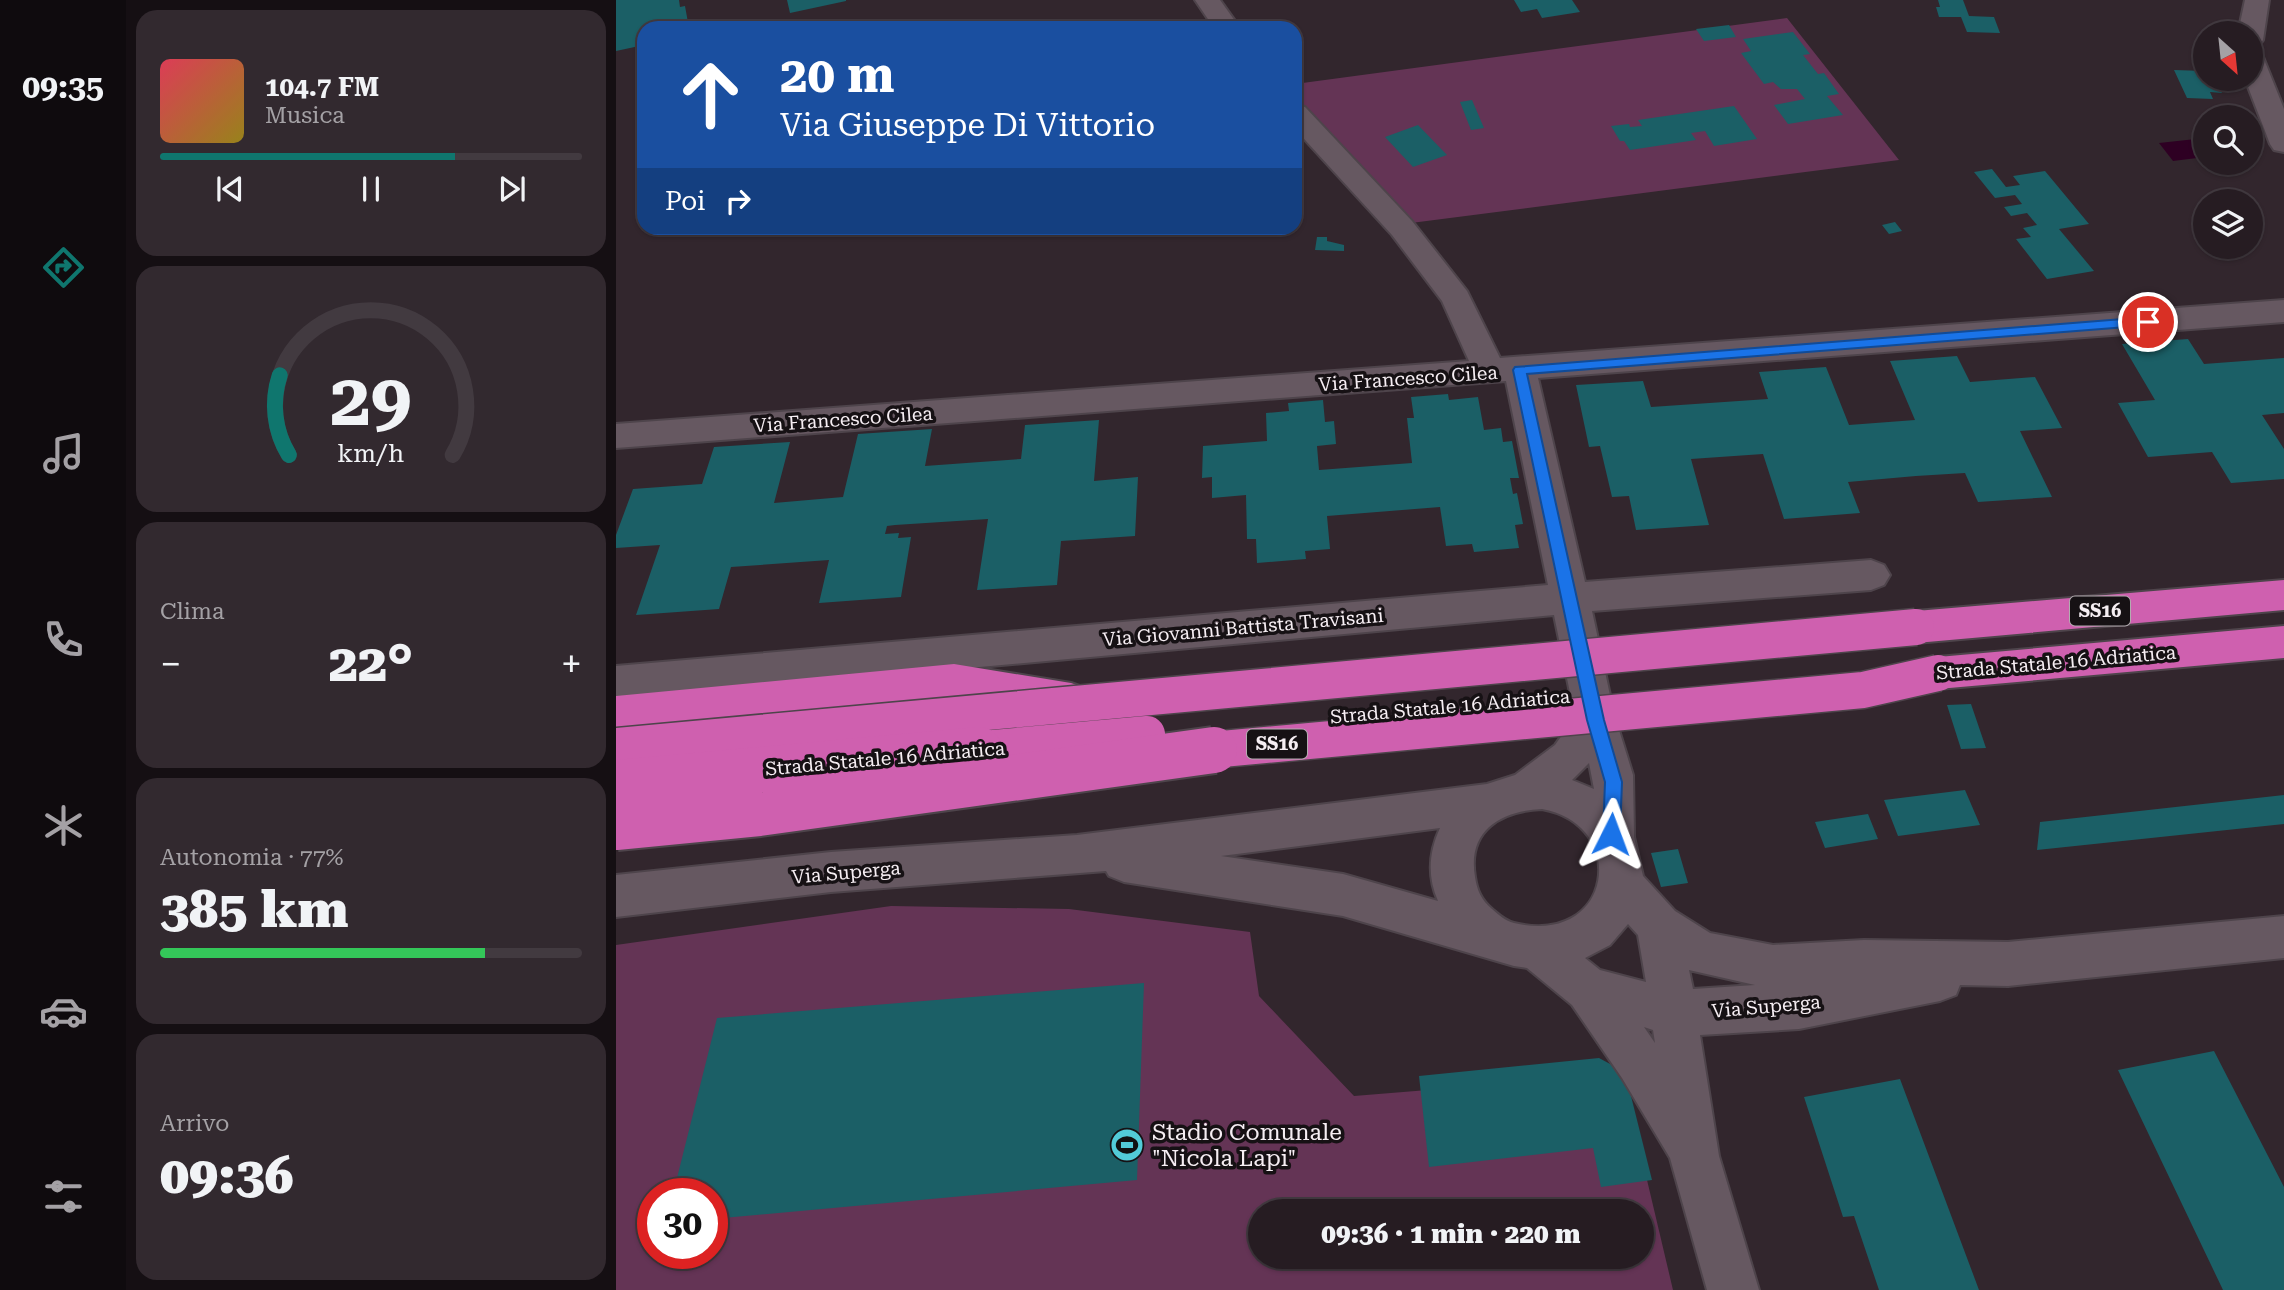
<!DOCTYPE html>
<html lang="it">
<head>
<meta charset="utf-8">
<style>
	:root { --surface:#261c22; --page:#32292f; --text:#f1f3f6; --muted:#a4a1a5; --line:#423a40; --accent:#0f766e }
	body { margin:0; font-family:"Roboto Serif",serif; background:var(--page); color:var(--text); height:100vh; display:flex; flex-direction:column; font-size:26px; white-space:nowrap }
	* { box-sizing:border-box; margin:0 }
	p { font-size:23px; color:var(--muted) }
	.icon { flex:none; width:38px; height:38px; fill:none; stroke:currentColor; stroke-width:2; stroke-linecap:round; stroke-linejoin:round }
	.map { position:relative; flex:1; overflow:hidden }
	.details { display:flex; flex-direction:column; gap:10px; padding:10px; background:#150f13; width:490px }
	.details>* { flex:none }
	.hud { position:absolute; left:21px; top:21px; width:665px; height:214px; border-radius:21px; box-shadow:0 2px 5px #0004,0 0 0 2px var(--line); background:#1a4fa0; color:#fff; overflow:hidden }
	.needle { width:46px; rotate:153deg }
	.controls { position:absolute; left:1577px; top:21px; display:grid; gap:14px }
	.controls a { display:grid; place-items:center; width:70px; height:70px; border-radius:50%; background:var(--surface); box-shadow:0 2px 5px #0004,0 0 0 2px var(--line); font-size:35px }
	.speed { position:absolute; left:21px; top:1178px; display:flex; gap:14px; font-size:35px; font-weight:700; text-align:center }
	.speed>* { display:grid; place-content:center; width:91px; height:91px; border-radius:50%; background:var(--surface); box-shadow:0 2px 5px #0004,0 0 0 2px var(--line); line-height:1 }
	.speed .limit { border:10px solid #d22; background:#fff; color:#111 }
	.pin { position:absolute; display:grid; place-items:center; width:60px; height:60px; color:#fff; margin:-30px; border:4px solid #fff; border-radius:50%; box-shadow:0 2px 7px #0007 }
	.me { position:absolute; width:77px; margin:-38px; rotate:3deg; stroke-linejoin:round; filter:drop-shadow(0 0 5px #0008) }
	.turn { display:flex; align-items:center; gap:24px; height:147px; padding:0 28px; font-size:32px }
	.turn .icon { width:91px; height:91px; stroke-width:2.5 }
	.turn b { display:block; font-size:49px; line-height:60px }
	.then { display:flex; align-items:center; height:66px; padding:0 28px; background:#0003; gap:14px; font-size:26px }
	.big { font-size:52px; font-weight:800; line-height:1.1 }
	.details .card { flex:1; display:flex; flex-direction:column; justify-content:center; gap:10px; min-width:0; padding:0 24px; border-radius:21px; background:var(--page) }
	.details .dial { align-items:center; gap:0 }
	.dial svg { height:182px; overflow:visible; fill:none; stroke:var(--line); stroke-width:7; stroke-linecap:round; text-anchor:middle }
	.dial text { fill:var(--text); stroke:none }
	.song { display:flex; align-items:center; gap:21px }
	.cover { width:84px; height:84px; border-radius:10px; background:linear-gradient(135deg,hsl(350 70% 55%),hsl(50 70% 35%)) }
	.played { height:7px; border-radius:4px; background:linear-gradient(90deg,var(--accent) 70%,var(--line) 70%) }
	.keys { display:flex; justify-content:space-around; direction:ltr }
	.heat { display:flex; justify-content:space-between; align-items:center; font-size:38px; direction:ltr }
	.charge { height:10px; border-radius:5px; background:linear-gradient(90deg,#34c759 77%,var(--line) 0) }
	.trip { position:absolute; left:632px; top:1199px; width:406px; height:70px; border-radius:35px; background:var(--surface); box-shadow:0 2px 5px #0004,0 0 0 2px var(--line); font-weight:800; line-height:70px; text-align:center }
	main { display:flex; flex:1; min-height:0 }
	.tab-bar { display:flex; flex-direction:column; width:126px; justify-content:space-around; align-items:center; background:#0f0b0e; color:var(--muted) }
	.tab-bar .icon { width:49px; height:49px }
	.tab-bar .on { color:var(--accent) }
	.tab-bar b { font-size:32px; color:var(--text) }
	.map>svg:first-child { display:block }
	.green { fill:#643455; fill-rule:evenodd }
	.water { fill:#2e0023 }
	.building { fill:#1b5f66 }
	.lines { fill:none; stroke-linecap:round; stroke-linejoin:round }
	.minor-casing { stroke:#4e444b; stroke-width:4 }
	.highway-casing { stroke:#4e444b; stroke-width:4 }
	.minor { fill:#665861; fill-rule:evenodd }
	.highway { fill:#cf60af; fill-rule:evenodd }
	.highway-bridge-far1-casing { stroke:#4e444b; stroke-width:39; stroke-linecap:butt }
	.highway-bridge-casing { stroke:#4e444b; stroke-width:50; stroke-linecap:butt }
	.highway-bridge-far1 { stroke:#cf60af; stroke-width:36 }
	.highway-bridge { stroke:#cf60af; stroke-width:46 }
	.route { fill:#1a73e8; stroke:#114b97; stroke-width:2 }
	.labels { text-anchor:middle; stroke-width:7; stroke-linejoin:round; paint-order:stroke }
	.shield { fill:#161114; stroke:#b3acb0; stroke-width:2 }
	.shield-label { font-size:18px; font-weight:bold; fill:#f6eef3 }
	.street-label { font-size:19px; fill:#f6eef3; stroke:#161114 }
	.near-poi-label { font-size:23px; fill:#f6eef3; stroke:#161114; text-anchor:start }
</style>
</head>
<body>
<main>
<nav class="tab-bar">
<b>09:35</b>
<svg class="icon on" aria-label="directions" viewBox="0 0 24 24"><path d="M12 3l9 9-9 9-9-9zM9 14v-3h6M13 9l2 2-2 2"/></svg>
<svg class="icon" aria-label="music" viewBox="0 0 24 24"><path d="M9 18V5l10-2v13"/><circle cx="6" cy="18" r="3"/><circle cx="16" cy="16" r="3"/></svg>
<svg class="icon" aria-label="phone" viewBox="0 0 24 24"><path d="M5 4h4l2 5-3 2q2 4 5 5l2-3 5 2v4C11 20 4 13 5 4z"/></svg>
<svg class="icon" aria-label="climate" viewBox="0 0 24 24"><path d="M12 3v18M4 7l16 10M4 17L20 7"/></svg>
<svg class="icon" aria-label="car" viewBox="0 0 24 24"><path d="M5 17H2v-5l4-1 3-4h7l3 4 3 1v5h-3M9 17h6M6 11h13"/><circle cx="7" cy="17" r="2"/><circle cx="17" cy="17" r="2"/></svg>
<svg class="icon" aria-label="filters" viewBox="0 0 24 24"><path d="M4 7h16M4 17h16"/><circle cx="9" cy="7" r="2"/><circle cx="15" cy="17" r="2"/></svg>
</nav>
<section class="details">
<div class="card">
<div class="song"><i class="cover"></i><div><b>104.7 FM</b><p>Musica</p></div></div>
<div class="played"></div>
<div class="keys"><svg class="icon" aria-label="previous" viewBox="0 0 24 24"><path d="M18 5L8 12l10 7zM5 5v14"/></svg><svg class="icon" aria-label="pause" viewBox="0 0 24 24"><path d="M8 5v14M16 5v14"/></svg><svg class="icon" aria-label="next" viewBox="0 0 24 24"><path d="M6 5l10 7-10 7zM19 5v14"/></svg></div>
</div>
<div class="card dial"><svg viewBox="0 0 100 80">
<path d="M14 69A42 42 0 1 1 86 69"/>
<path d="M14 69A42 42 0 0 1 10 34" stroke="#0f766e"/>
<text x="50" y="56" font-size="32" font-weight="700">29</text>
<text x="50" y="72" font-size="11">km/h</text>
</svg></div>
<div class="card"><p>Clima</p>
<div class="heat"><a>−</a><b class="big">22°</b><a>+</a></div>
</div>
<div class="card"><p>Autonomia · 77%</p><b class="big">385 km</b><div class="charge"></div></div>
<div class="card"><p>Arrivo</p><b class="big">09:36</b></div>
</section>
<div class="map">
<svg width="1668" height="1290" viewBox="0 0 1668 1290">
	<rect width="100%" height="100%" fill="#32262d"/>
	<path class="green" d="M1171,18L1283,160L795,223L679,98V84Z
		M275,906L453,909L634,932L643,996L738,1096L1006,1074L1057,1290H0V945ZM37,1194H96V1253H37ZM644,1211H1026V1256H644Z"/>
	<path class="water" d="M1589,138V157L1557,161L1543,143Z"/>
	<path class="building" d="M0,0H63L64,7L69,6L73,28H28V45L0,51Z
		M171,0H230V1L174,13Z
		M898,0H956L964,12L926,18L921,9L905,12Z
		M1322,0H1347L1353,16L1378,17L1384,33L1351,32L1345,17H1323L1320,7H1324Z
		M1113,25L1120,37L1088,41L1080,29Z
		M1177,32L1194,54L1187,55L1202,74L1208,73L1223,94L1211,96L1227,115L1172,124L1158,105L1189,99L1181,89H1165L1157,82L1148,84L1125,53L1135,51L1127,39Z
		M1558,70L1589,71V79H1599L1606,93L1594,92L1597,99L1571,98Z
		M856,100L868,128L855,130L844,102Z
		M1118,106L1141,139L1098,146L1089,131L1075,133L1080,140L1014,150L1008,141H1004L995,126L1013,124L1014,127L1026,126L1022,120Z
		M802,125L831,155L797,167L769,137Z
		M1376,169L1390,187L1404,185L1397,176L1429,171L1473,224L1443,229L1478,271L1431,279L1400,239L1415,237L1407,228L1421,225L1411,213L1395,216L1388,207L1406,204L1399,195L1379,198L1358,172Z
		M1279,222L1286,231L1273,234L1266,225Z
		M336,228H378V231L335,235Z
		M701,237H711V241L728,245V251L699,250Z
		M1572,339L1588,364L1668,358V413L1646,415L1668,449V479L1615,483L1596,452L1532,457L1502,403L1539,400L1506,344Z
		M1341,356L1354,382L1419,377L1446,428L1404,431L1436,497L1362,502L1349,473L1300,476L1232,482L1244,513L1168,519L1147,454L1075,459L1093,525L1020,530L1013,496L996,497L984,446L973,447L960,385L1027,381L1035,407L1152,399L1143,372L1210,367L1233,425L1299,420L1274,361Z
		M832,394L833,400L862,397L868,430L885,428L887,442L896,441L903,478H894L897,494L901,493L907,524L899,525L903,548L858,552L856,544L830,546L824,507L711,516L714,549L689,551L690,559L641,563L640,539H631L630,495L596,498V477L586,478L587,446L651,441L650,413L673,411L672,403L707,400L709,422L718,421L720,444L701,446L703,470L796,463L791,418H798L795,397Z
		M483,420L478,481L522,477L519,536L445,541L441,585L361,590L372,519L279,525L271,526L269,534L283,533L282,538L295,537L285,597L203,603L213,560L115,567L103,609L20,615L44,545L0,548V535L17,489L86,484L98,447L174,442L158,503L227,497L242,434L316,429L309,466L405,459L409,425Z
		M1355,704L1370,748L1345,749L1331,705Z
		M1349,790L1364,825L1282,836L1268,800Z
		M1668,795V824L1421,850L1424,822Z
		M1252,814L1262,839L1209,848L1199,822Z
		M1062,849L1072,883L1045,887L1035,853Z
		M528,983L521,1180L96,1219V1194H57L101,1018Z
		M1598,1051L1668,1187V1290H1607L1502,1070Z
		M983,1058L1009,1072L1036,1180L985,1187L977,1148L813,1167L803,1076Z
		M1284,1079L1363,1290H1263L1238,1216L1227,1217L1188,1097Z"/>
	<g class="lines">
		<defs>
			<path id="minor" d="M579,0H604L624,28H598Z
				M1629,0H1653L1647,40L1643,45L1634,48V33H1622Z
				M1634,49L1643,51L1647,57L1668,109V152L1658,150L1654,144L1629,79H1634Z
				M679,105L689,107L796,221L851,291L884,358L1668,300V322L922,378L969,582L1255,560L1268,565L1274,575L1268,585L1255,590L976,611L998,714L1017,775L1018,837L1027,876L1059,911L1094,933L1157,945L1248,940L1392,942L1668,916V958L1392,986L1344,985L1340,995L1324,1001L1183,1029L1084,1035L1103,1156L1143,1290H1091L1054,1158L1006,1078L956,1005L911,968L898,966L727,916L508,882L493,876L490,871L215,892L0,917V875L215,852L461,835L871,784L899,775L939,745L959,717L938,615L0,700V666L932,585L890,381L0,448V424L853,361L826,301L776,235L679,129ZM973,763L978,789L956,780ZM926,809C1014,825 997,947 898,923C889,921 883,915 876,909C865,900 861,890 859,877C851,830 885,811 926,809ZM824,828C813,852 811,876 822,901L727,874L605,856ZM1012,924L1022,935L1030,982L984,970L969,958L994,945ZM1073,970L1139,985L1077,989ZM1028,1027L1037,1030L1039,1043Z"/>
			<path id="highway" d="M1668,580V610L1300,643L1287,638L1281,627L1287,616L1300,611Z
				M1668,626V658L1322,689L1308,685L1302,673L1308,661L1322,657Z
				M338,664L455,683L469,688L475,700L469,712L455,717L338,698L0,730V696Z"/>
		</defs>
		<use href="#minor" class="minor-casing"/>
		<use href="#highway" class="highway-casing"/>
		<use href="#minor" class="minor"/>
		<use href="#highway" class="highway"/>
		<defs>
			<path id="highway-bridge-far1" d="M0,746L1300,627
				M344,751L531,734
				M584,751L1247,690L1322,673"/>
			<path id="highway-bridge" d="M0,783L363,750
				M0,827L143,813L598,750"/>
		</defs>
		<use href="#highway-bridge-far1" class="highway-bridge-far1-casing"/>
		<use href="#highway-bridge" class="highway-bridge-casing"/>
		<use href="#highway-bridge-far1" class="highway-bridge-far1"/>
		<use href="#highway-bridge" class="highway-bridge"/>
	</g>
	<path class="route" d="M1532,317L1538,322L1536,325L911,374L988,720L1006,782L1004,834L1002,840L995,842L989,840L987,834L989,782L971,720L897,370L899,367Z"/>
	<defs>
		<symbol id="stadium-disc" viewBox="-11 -11 22 22"><circle r="9.5" fill="#52cbd8" stroke="#161114"/><path d="M0-5a6.5 5 0 1 0 0 10a6.5 5 0 1 0 0-10ZM-3.5-1.8h7v3.6h-7Z" fill="#111"/></symbol>
	</defs>
	<g fill-rule="evenodd">
		<use href="#stadium-disc" x="492" y="1126" width="38" height="38"/>
	</g>
	<g class="labels">
		<g class="shield">
			<rect x="1454" y="596.5" width="60" height="29" rx="5"/>
			<rect x="631" y="729.5" width="60" height="29" rx="5"/>
		</g>
		<g class="shield-label">
			<text x="1484" y="617">SS16</text>
			<text x="661" y="750">SS16</text>
		</g>
		<g class="street-label">
			<text transform="translate(792 378) rotate(-4)" y="7">Via Francesco Cilea</text>
			<text transform="translate(227 419) rotate(-4)" y="7">Via Francesco Cilea</text>
			<text transform="translate(627 627) rotate(-5)" y="7">Via Giovanni Battista Travisani</text>
			<text transform="translate(1440 662) rotate(-5)" y="7">Strada Statale 16 Adriatica</text>
			<text transform="translate(834 706) rotate(-5)" y="7">Strada Statale 16 Adriatica</text>
			<text transform="translate(269 758) rotate(-5)" y="7">Strada Statale 16 Adriatica</text>
			<text transform="translate(230 872) rotate(-5)" y="7">Via Superga</text>
			<text transform="translate(1150 1006) rotate(-5)" y="7">Via Superga</text>
		</g>
		<g class="near-poi-label">
			<text x="536" y="1140">Stadio Comunale<tspan x="536" dy="26">"Nicola Lapi"</tspan></text>
		</g>
	</g>
</svg>
<div class="controls">
<a><svg class="needle" viewBox="-14 -14 28 28"><path d="M0-13l5 13h-10z" fill="#e53935"/><path d="M0 13l5-13h-10z" fill="#a4a1a5"/></svg></a>
<a><svg class="icon" aria-label="search" viewBox="0 0 24 24"><circle cx="10" cy="10" r="6"/><path d="M15 15l6 6"/></svg></a>
<a><svg class="icon" aria-label="layers" viewBox="0 0 24 24"><path d="M12 4l9 5-9 5-9-5zM3 14l9 5 9-5"/></svg></a>
</div>
<div class="speed"><div class="limit">30</div></div>
<div class="pin" style="left:1532px;top:322px;background:#d93025"><svg class="icon" aria-label="arrive" viewBox="0 0 24 24"><path d="M6 21V4h12l-3 4 3 4H6"/></svg></div>
<svg class="me" style="left:995px;top:834px" viewBox="-20 -20 40 40"><path d="M0-17L14 15 0 8-14 15z" fill="#1a73e8" stroke="#fff" stroke-width="4"/></svg>
<div class="trip">09:36 · 1 min · 220 m</div>
<div class="hud">
<div class="turn"><svg class="icon" aria-label="ahead" viewBox="0 0 24 24"><path d="M12 20V5M6 11l6-6 6 6"/></svg><div><b>20 m</b>Via Giuseppe Di Vittorio</div></div>
<div class="then">Poi<svg class="icon" aria-label="right" viewBox="0 0 24 24"><path d="M7 20v-9h11M14 6l5 5-5 5"/></svg></div>
</div>
</div>
</main>
</body>
</html>
